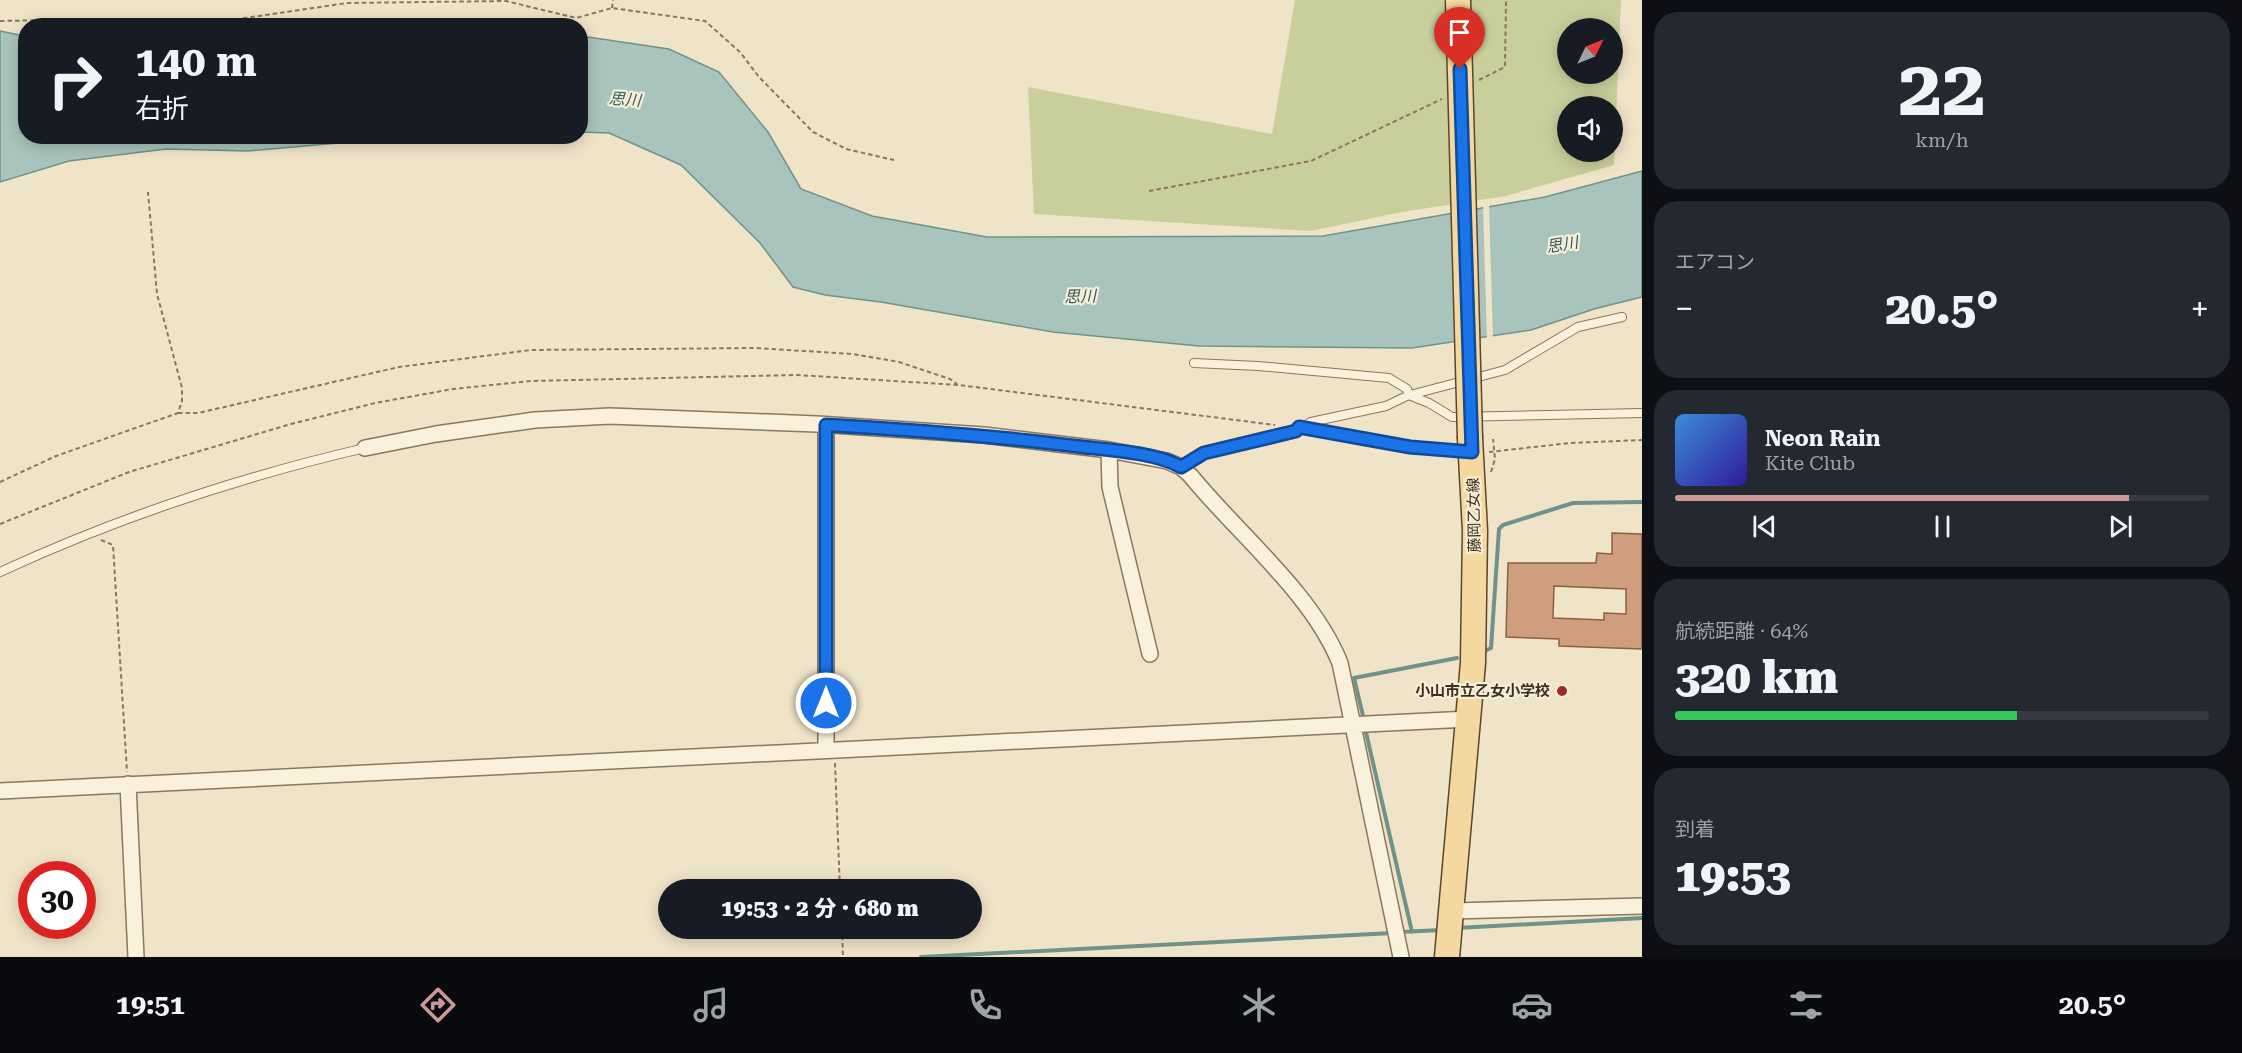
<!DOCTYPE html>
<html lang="ja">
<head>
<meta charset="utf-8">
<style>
	:root { --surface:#171b24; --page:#242831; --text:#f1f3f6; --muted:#9ea1a6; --line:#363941; --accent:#cc999b }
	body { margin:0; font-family:"Roboto Serif","Noto Sans JP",serif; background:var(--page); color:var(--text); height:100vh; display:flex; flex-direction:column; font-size:22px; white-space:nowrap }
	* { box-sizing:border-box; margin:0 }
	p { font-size:20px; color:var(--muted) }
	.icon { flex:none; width:33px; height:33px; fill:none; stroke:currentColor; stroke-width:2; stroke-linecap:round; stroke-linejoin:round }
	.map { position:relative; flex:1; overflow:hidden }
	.details { display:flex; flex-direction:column; gap:12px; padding:12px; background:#0d0f14; width:600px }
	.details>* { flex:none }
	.hud { position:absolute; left:18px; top:18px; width:570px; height:126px; border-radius:24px; box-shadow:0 3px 15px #0003; background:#171b24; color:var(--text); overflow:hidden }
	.needle { width:39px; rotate:47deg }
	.fabs { position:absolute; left:1557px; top:18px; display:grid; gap:12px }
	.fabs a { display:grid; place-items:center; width:66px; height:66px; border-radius:50%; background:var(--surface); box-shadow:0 3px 15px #0003; font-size:30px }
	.speed { position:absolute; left:18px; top:861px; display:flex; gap:12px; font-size:30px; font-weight:700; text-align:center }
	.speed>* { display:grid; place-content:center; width:78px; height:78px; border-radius:50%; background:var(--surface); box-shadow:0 3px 15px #0003; line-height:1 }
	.speed .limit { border:9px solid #d22; background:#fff; color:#111 }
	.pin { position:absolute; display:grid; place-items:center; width:51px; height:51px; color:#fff; margin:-62px -26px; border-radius:50% 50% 50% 0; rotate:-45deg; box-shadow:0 0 6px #0007 }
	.pin .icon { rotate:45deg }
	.me { position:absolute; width:66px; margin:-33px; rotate:0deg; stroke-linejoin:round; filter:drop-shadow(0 0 4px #0008) }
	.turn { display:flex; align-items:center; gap:21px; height:126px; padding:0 18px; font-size:27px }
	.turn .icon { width:78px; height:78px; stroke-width:2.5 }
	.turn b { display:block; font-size:42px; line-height:51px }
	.big { font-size:45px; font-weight:800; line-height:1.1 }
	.details .widget { flex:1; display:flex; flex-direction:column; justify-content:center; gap:9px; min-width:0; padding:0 21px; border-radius:24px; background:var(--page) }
	.details .dial { align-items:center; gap:0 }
	.dial b { font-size:78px; line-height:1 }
	.song { display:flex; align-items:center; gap:18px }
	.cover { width:72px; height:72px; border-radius:9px; background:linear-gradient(135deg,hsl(210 70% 55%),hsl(250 70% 35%)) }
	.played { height:6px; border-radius:3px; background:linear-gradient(90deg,var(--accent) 85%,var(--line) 85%) }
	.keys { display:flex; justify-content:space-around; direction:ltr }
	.heat { display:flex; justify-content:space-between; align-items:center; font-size:33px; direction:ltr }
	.charge { height:9px; border-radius:4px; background:linear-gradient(90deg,#34c759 64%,var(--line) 0) }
	.trip { position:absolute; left:658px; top:879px; width:324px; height:60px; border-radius:30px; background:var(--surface); box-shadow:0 3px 15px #0003; font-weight:800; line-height:60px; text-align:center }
	.menu { display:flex; height:96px; justify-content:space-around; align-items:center; background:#090b0e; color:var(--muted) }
	.menu .icon { width:42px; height:42px }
	.menu .active { color:var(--accent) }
	.menu b { font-size:27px; color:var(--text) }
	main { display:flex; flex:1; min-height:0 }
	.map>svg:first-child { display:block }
	.green { fill:#c9cf9b; fill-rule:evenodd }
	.water { fill:#a9c4bc; stroke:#6f938a; stroke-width:1.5 }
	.pier { fill:#f0e4c8 }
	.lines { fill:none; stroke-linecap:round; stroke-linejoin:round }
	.stream { stroke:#6f938a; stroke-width:4 }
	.building { fill:#cf9f7d; stroke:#8d5f41; stroke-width:1.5; fill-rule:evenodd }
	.lane-casing { stroke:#8d765c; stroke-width:10 }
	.street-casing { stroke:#8d765c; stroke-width:18 }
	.primary-casing { stroke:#5b4430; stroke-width:27 }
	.path { stroke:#8d765c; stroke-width:2; stroke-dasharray:4.5 3; stroke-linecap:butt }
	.lane { stroke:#faf1dc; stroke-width:8 }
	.street { stroke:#faf1dc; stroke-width:15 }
	.primary { stroke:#f3d9a0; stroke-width:24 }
	.primary-bridge-casing { stroke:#5b4430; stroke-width:27; stroke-linecap:butt }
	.primary-bridge { stroke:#f3d9a0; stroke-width:24 }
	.route-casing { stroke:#114b97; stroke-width:15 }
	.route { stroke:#1a73e8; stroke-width:10 }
	.poi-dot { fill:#9e2a2b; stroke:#f7eed8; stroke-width:2 }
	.labels { text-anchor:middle; stroke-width:4.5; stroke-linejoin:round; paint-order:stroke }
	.street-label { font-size:15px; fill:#3d2e20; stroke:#f7eed8 }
	.poi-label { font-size:15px; font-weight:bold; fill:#3d2e20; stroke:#f7eed8; text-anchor:end }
	.water-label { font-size:16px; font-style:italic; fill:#2f5d5a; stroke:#f7eed8 }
</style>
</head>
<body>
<main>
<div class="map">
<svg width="1642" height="957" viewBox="0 0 1642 957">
	<rect width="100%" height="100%" fill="#f0e4c8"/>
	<path class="green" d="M1295,0H1621L1614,165L1506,196L1402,212L1311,231L1034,214L1028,87L1272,134ZM1568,28H1612V74H1568ZM1568,106H1612V152H1568Z"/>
	<path class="water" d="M0,31L25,36L26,136L406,137L248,151L166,149L69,161L0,182Z
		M581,36L669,49L719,72L768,132L801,189L872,216L987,237L1323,236L1545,197L1642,171V297L1594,309L1531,330L1412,348L1199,346L1053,332L881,302L825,295L793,287L760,243L681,165L609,133L581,132Z"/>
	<path class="pier" d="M1489,204L1493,339L1487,340L1483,205Z"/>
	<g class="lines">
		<path class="stream" d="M1485,651L1491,648L1499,529L1503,525L1573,503L1642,502
			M1364,720L1354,678L1457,658
			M1365,728L1412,932
			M1457,928L1642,918
			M1400,932L1441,930
			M921,957L1393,933"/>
	</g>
	<path class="building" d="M1612,533L1642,534V649L1559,646V639L1506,637L1508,563H1596L1597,553L1612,554ZM1554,586L1626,589V614L1604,613V620L1553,618Z"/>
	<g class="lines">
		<defs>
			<path id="lane" d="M1409,395L1429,403L1452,417L1642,413
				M1410,395L1505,370L1578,327L1622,317
				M1299,427L1410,447L1468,452
				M1181,467L1204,453L1296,431L1311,422L1386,406L1409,395L1407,389L1389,378L1258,366L1194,363
				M0,572C117,518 240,477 365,448"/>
			<path id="street" d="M826,425V749
				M365,448L436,434L535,420L610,416L817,424L984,435L1109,450L1167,461L1181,467L1190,475C1238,534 1312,593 1340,663L1401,957
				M1109,450L1110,487L1150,654
				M128,784L136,957
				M0,791L1469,719
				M1453,911L1642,906"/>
			<path id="primary" d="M1447,957L1473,663L1475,531L1470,438"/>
		</defs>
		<use href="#lane" class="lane-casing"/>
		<use href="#street" class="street-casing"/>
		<use href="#primary" class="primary-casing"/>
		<path class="path" d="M612,8L613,0
			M0,21L55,20L118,26
			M191,26L347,3L506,1L576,18L612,8L705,21L740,52L759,77L813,132L846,149L894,160
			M1479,80L1505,67L1506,0
			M1149,191L1311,161L1442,99
			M178,413H198L399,367L531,350L755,348L853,354L899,362L950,379L957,384
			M1489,452L1570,443L1642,440
			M1491,472L1495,459L1493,439
			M0,482L56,456L178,413L182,401V388L157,294L148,192
			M0,524L129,472L291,424L375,403L453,389L531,381L797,375L959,385L1275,425
			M101,540L113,545L127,772
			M835,763L840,890
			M842,928L843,957"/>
		<use href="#lane" class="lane"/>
		<use href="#street" class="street"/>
		<use href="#primary" class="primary"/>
		<defs>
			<path id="primary-bridge" d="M1458,0L1470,438"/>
		</defs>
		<use href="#primary-bridge" class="primary-bridge-casing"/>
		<use href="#primary-bridge" class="primary-bridge"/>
	</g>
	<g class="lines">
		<defs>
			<path id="route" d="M826,703V425C912,430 997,436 1083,447C1111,450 1157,453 1181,467L1204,453L1296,431L1299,427L1410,447L1472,452L1460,69"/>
		</defs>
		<use href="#route" class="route-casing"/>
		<use href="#route" class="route"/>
	</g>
	<circle class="poi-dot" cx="1562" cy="691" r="6"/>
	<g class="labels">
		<g class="street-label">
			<text transform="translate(1474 515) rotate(-91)" y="5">藤岡乙女線</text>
		</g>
		<g class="poi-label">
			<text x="1550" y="696">小山市立乙女小学校</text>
		</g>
		<g class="water-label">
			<text transform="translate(625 99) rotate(4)" y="6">思川</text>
			<text transform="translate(1562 244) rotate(-9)" y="6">思川</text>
			<text transform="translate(1080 296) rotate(-2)" y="6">思川</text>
		</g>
	</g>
</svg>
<div class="fabs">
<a><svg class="needle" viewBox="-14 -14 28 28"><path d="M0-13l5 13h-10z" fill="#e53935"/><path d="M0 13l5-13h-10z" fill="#9ea1a6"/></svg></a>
<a><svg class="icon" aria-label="sound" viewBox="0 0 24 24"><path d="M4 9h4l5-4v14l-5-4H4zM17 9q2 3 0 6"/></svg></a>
</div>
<div class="speed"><div class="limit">30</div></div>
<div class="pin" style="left:1460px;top:69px;background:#d93025"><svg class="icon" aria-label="arrive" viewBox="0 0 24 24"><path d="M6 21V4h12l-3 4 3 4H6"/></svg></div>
<svg class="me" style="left:826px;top:703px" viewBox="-20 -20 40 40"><circle r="17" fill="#1a73e8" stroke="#fff" stroke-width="3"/><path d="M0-11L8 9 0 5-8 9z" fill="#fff"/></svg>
<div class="trip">19:53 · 2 分 · 680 m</div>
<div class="hud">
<div class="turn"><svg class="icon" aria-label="right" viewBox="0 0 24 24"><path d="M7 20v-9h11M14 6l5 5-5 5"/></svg><div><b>140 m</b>右折</div></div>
</div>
</div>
<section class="details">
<div class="widget dial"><b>22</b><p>km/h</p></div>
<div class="widget"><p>エアコン</p>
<div class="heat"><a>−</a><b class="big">20.5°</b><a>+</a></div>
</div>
<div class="widget">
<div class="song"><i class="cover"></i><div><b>Neon Rain</b><p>Kite Club</p></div></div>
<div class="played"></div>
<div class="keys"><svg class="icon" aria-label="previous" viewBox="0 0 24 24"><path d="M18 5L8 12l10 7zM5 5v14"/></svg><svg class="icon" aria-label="pause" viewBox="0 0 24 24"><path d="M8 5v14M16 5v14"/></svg><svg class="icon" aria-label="next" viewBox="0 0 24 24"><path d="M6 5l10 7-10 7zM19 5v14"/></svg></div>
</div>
<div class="widget"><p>航続距離 · 64%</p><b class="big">320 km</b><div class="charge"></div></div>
<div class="widget"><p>到着</p><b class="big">19:53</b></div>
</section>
</main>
<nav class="menu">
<b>19:51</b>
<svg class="icon active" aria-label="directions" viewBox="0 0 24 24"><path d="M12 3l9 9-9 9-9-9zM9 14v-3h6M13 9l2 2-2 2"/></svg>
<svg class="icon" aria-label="music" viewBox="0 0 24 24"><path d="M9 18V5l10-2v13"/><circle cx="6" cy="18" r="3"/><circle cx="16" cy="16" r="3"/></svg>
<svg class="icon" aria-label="phone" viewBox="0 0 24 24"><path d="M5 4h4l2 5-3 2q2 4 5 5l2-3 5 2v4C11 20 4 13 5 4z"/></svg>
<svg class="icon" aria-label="climate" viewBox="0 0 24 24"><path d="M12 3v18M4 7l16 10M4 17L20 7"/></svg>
<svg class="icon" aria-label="car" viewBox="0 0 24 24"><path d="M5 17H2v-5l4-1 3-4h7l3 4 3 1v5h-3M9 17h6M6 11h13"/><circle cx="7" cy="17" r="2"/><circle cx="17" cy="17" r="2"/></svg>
<svg class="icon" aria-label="filters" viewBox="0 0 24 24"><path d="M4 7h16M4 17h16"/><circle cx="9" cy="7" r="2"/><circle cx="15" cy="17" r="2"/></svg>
<b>20.5°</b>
</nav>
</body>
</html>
